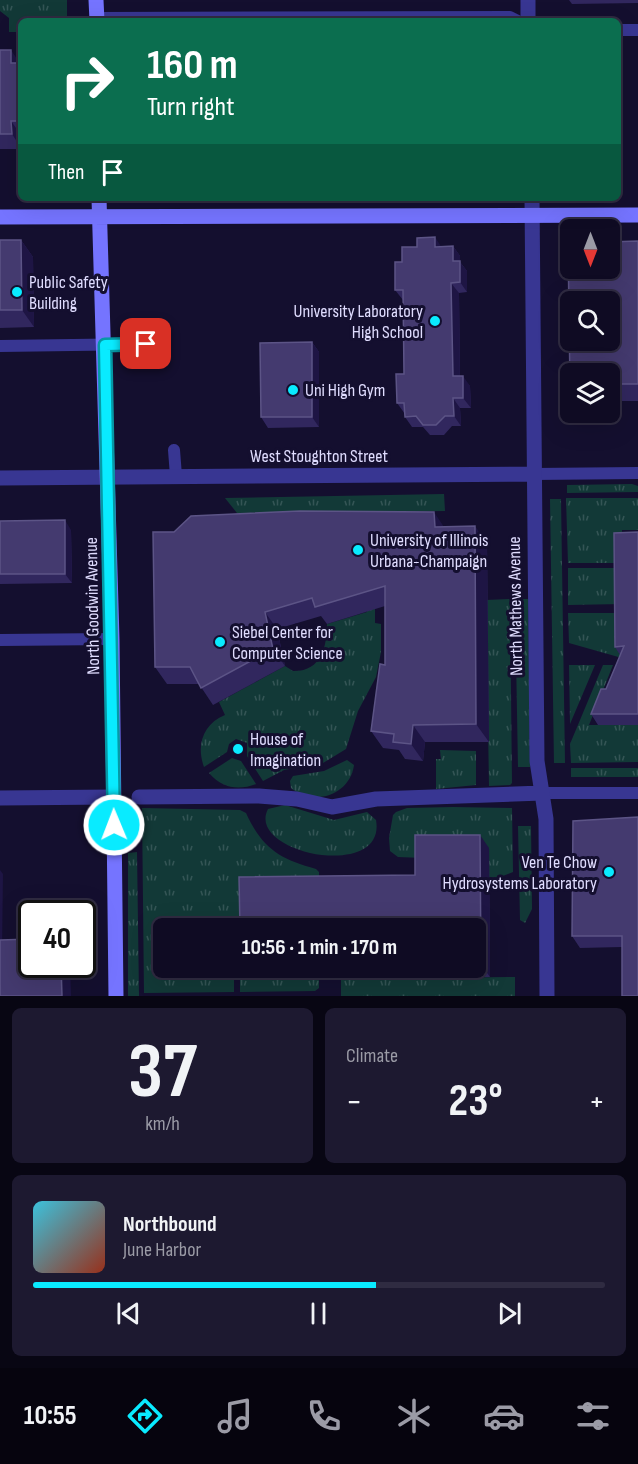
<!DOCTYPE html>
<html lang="en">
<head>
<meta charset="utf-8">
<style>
	:root { --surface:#0f0b23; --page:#1d1930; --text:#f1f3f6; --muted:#9b9ba6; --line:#2f2b41; --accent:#09ebff }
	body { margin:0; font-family:"Sofia Sans Condensed",sans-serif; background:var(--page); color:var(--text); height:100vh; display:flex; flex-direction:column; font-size:22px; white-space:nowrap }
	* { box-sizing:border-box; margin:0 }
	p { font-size:20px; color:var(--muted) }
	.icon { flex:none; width:33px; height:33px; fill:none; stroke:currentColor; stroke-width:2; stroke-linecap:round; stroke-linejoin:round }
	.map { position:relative; height:996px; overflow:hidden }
	.sheet { display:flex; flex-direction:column; gap:12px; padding:12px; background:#080613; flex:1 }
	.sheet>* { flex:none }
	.top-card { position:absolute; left:18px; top:18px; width:603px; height:183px; border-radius:9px; box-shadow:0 6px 24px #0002,0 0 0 2px var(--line); background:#0b6e4f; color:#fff; overflow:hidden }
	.needle { width:39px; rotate:180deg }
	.fabs { position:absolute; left:560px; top:219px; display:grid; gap:12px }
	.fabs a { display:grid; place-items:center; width:60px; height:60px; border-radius:9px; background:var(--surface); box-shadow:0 6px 24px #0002,0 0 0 2px var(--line); font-size:30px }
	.speed { position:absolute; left:18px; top:900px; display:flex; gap:12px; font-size:30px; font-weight:700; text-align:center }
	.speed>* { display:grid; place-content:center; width:78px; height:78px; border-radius:50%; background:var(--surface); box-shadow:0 6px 24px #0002,0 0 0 2px var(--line); line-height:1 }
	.speed .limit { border:3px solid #111; border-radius:9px; background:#fff; color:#111 }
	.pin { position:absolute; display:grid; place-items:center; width:51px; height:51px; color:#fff; margin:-26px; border-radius:12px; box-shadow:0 3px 9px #0006 }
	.me { position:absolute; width:66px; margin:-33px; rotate:359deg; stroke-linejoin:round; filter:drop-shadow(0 0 4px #0008) }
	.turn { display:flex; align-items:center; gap:21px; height:126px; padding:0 30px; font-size:27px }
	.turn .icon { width:78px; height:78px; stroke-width:2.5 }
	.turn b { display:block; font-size:42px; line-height:51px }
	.then { display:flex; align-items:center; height:57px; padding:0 30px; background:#0003; gap:12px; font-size:22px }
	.big { font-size:45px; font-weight:700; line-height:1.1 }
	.sheet .card { flex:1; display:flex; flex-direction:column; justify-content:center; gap:9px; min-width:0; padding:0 21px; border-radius:9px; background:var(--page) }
	.sheet .dial { align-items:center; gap:0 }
	.dial b { font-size:78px; line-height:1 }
	.song { display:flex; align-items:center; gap:18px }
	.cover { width:72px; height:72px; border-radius:9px; background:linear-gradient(135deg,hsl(190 70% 55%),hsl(10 70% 35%)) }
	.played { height:6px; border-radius:3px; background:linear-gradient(90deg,var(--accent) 60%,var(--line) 60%) }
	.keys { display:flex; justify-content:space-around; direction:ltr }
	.heat { display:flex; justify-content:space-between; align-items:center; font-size:33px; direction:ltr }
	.sheet .tiles { flex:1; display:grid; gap:12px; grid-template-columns:1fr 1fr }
	.card:last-child { grid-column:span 2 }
	.trip { position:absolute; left:153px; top:918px; width:333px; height:60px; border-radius:9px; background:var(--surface); box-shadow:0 6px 24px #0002,0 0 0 2px var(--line); font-weight:700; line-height:60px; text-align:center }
	.tab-bar { display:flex; height:96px; justify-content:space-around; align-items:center; background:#06040e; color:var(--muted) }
	.tab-bar .icon { width:42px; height:42px }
	.tab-bar .on { color:var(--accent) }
	.tab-bar b { font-size:27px; color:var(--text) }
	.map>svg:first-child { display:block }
	.grass { fill:url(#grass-tufts) }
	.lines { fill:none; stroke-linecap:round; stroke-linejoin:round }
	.lane { stroke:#383692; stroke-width:12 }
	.street { stroke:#383692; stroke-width:15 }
	.secondary { stroke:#7574ff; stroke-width:15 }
	.wall { fill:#31275e }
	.shaded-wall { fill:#1e1544 }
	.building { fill:#443a6f; stroke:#5c5486; stroke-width:1.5; fill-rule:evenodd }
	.route-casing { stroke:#0699a6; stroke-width:15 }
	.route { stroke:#09ebff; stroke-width:10 }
	.poi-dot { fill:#09ebff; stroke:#140f2f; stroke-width:2 }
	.labels { text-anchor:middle; stroke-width:6; stroke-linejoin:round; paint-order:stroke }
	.poi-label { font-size:18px; fill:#e0ddff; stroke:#140f2f; text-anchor:start }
	.street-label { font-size:18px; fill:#e0ddff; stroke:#140f2f }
</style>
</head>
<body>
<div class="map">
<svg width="638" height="996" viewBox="0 0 638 996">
	<defs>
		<pattern id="grass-tufts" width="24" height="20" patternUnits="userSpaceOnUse" patternTransform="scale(1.5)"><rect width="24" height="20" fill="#123937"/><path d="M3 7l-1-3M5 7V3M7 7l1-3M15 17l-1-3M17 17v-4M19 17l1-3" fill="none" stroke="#345555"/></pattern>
	</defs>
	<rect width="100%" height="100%" fill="#140f2f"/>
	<path class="grass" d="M0,0H67V21H21V32H9V18L0,11Z
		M632,484L638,486V492L567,493V485Z
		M444,494L445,511L237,513L225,498Z
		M566,498H638V530H622V563H568Z
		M550,499H561L565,763H554Z
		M568,568H622V604L568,605Z
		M510,599L512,783L510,785L489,786L486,600Z
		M515,599H528L530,767H518Z
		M367,608H375V623L381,624V652L376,677L358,711L346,749L323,763L284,770L263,781L247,756V743L236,739L229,744L227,752L204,767C196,745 203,724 225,715L219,702L285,666L293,671C321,672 327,647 327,624L367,612Z
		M568,613H622V658L569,643Z
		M569,665H595L570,724Z
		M603,665H613L589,725H638V762L571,763L570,744Z
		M440,750L476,751V785L436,789V759H441Z
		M232,758L241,761L256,784C238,791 222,788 209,773Z
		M347,760L354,765C350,795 314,807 291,788L290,781L293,776L324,771Z
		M571,768H638V777H571Z
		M285,805L334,820L367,812L376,820C387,882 245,853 268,809Z
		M453,807L512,808L513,872L489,881L424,858L398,857L390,851L389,838L393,815L396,812L407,808Z
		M142,808L240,810L246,813C262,848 279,859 316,869L319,872V889L248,928H164V968H249V970H234V992L144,993Z
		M518,826H531L532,909L525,923L520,920Z
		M137,852L139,996H128V853Z
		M515,977V996H341V979Z
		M319,979V988L315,991L240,992V980Z"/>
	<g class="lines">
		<path class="lane" d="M97,18L510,17L518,21
			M618,30H638
			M0,346L145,344
			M174,450L176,476
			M533,474L638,473
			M0,640L112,639
			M542,793H638"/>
		<path class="street" d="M528,0V21
			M532,198L537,761L546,819L547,996
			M0,478L533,474
			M139,797L259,796L297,799L332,807L376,799L542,793
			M0,798L113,797"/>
		<path class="secondary" d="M96,0L97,21
			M99,198L112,639L116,996
			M0,217L638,215"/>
	</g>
	<path class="wall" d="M569,0H638V3L572,4Z
		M0,50L21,63V149H0Z
		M0,240H21L33,257L34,327L0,328Z
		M638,241V401H609V374Z
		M453,246L460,256V262L467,271V292L459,293L460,376L470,386L471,408H460L461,426H452L444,435H430L423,427H412L405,417V414L397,403L404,374L403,300L395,290L402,262L441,247Z
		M312,342L319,352V427L268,428L261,417Z
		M0,521L71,530L72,583L0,584Z
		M444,527L487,543L489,742H425L423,761L405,759L399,750L383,748L371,731L385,665V606L327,624L321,616L277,629L285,666L213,705L199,684H167L155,667L153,532Z
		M638,532V725H598L591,714L606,689L620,655L615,647Z
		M638,817L622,947L580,948L572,936Z
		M489,848L490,977L249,980L241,968H476V928L415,875Z"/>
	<path class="shaded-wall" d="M11,50L21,65L11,63Z
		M11,121L21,135V148L12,134Z
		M435,237L442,248L435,247Z
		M21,240L33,257L34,327L22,310Z
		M453,246L460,256V262L467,271V292L460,282L453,261Z
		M451,283L459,293L460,387L453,376Z
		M312,342L319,352V427L312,417Z
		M463,376L470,386L471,408L463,398Z
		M453,398L460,408L461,426L454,416Z
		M434,512L446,530L435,527Z
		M65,520L71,530L72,583L65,574Z
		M475,526L487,543L489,742L476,724Z
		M265,612L277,629L285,666L273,649Z
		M413,725L425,742L423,761L411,744Z
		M480,835L489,848L490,977L481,964Z
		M0,870L3,874L2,953L0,950Z
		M61,964H70L71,996H62Z"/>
	<path class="building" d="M0,50H11V63H21V121H11L12,134H0Z
		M435,237V247L453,246V261H460V282L451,283L453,376H463V398H453L454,416H445L436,425H423L416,416L405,417L404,403H397L396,374H404L403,290H395V262H402V247H417V238Z
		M0,240H21L22,310H0Z
		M638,241V384H609V374H570V385L568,242H570V268H609V242ZM570,302H609V340H570Z
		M312,342V417H261L260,343Z
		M300,511L434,512L435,527L475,526L476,724L413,725L411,744L393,742L394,734L371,731L380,664L385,665V586L315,607L312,598L265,612L273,649L201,688L190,667H155L153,532H174L191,516Z
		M65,520V574H0V521Z
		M638,532V714H591L601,689H606L624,646L615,647L614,533Z
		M638,817V996H622V936H572L573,821Z
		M415,835H480L481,964H476V928H240L239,877L415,875Z
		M32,939V964H61L62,996H0V940Z"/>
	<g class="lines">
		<defs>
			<path id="route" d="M114,825L105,345L146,344"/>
		</defs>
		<use href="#route" class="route-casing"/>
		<use href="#route" class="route"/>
	</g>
	<g class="poi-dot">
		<circle cx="17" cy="292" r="6"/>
		<circle cx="435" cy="321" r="6"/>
		<circle cx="293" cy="390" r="6"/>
		<circle cx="358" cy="550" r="6"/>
		<circle cx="220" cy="642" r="6"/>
		<circle cx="238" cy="749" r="6"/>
		<circle cx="609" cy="872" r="6"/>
	</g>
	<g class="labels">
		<g class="poi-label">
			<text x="29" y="288">Public Safety<tspan x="29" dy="21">Building</tspan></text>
			<text x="423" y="317" text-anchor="end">University Laboratory<tspan x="423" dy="21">High School</tspan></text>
			<text x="305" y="396">Uni High Gym</text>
			<text x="370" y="546">University of Illinois<tspan x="370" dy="21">Urbana-Champaign</tspan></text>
			<text x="232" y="638">Siebel Center for<tspan x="232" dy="21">Computer Science</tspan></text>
			<text x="250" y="745">House of<tspan x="250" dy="21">Imagination</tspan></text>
			<text x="597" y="868" text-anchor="end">Ven Te Chow<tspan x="597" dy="21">Hydrosystems Laboratory</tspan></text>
		</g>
		<g class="street-label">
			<text x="319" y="462">West Stoughton Street</text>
			<text transform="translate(92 606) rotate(-91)" y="6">North Goodwin Avenue</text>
			<text transform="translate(515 606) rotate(-91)" y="6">North Mathews Avenue</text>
		</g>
	</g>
</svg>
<div class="fabs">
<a><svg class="needle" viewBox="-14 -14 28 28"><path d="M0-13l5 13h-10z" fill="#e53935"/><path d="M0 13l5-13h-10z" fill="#9b9ba6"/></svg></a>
<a><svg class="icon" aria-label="search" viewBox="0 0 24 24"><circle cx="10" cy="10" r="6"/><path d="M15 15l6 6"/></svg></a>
<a><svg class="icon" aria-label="layers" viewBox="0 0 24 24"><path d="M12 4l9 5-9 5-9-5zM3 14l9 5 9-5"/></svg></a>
</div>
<div class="speed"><div class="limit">40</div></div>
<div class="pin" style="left:146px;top:344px;background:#d93025"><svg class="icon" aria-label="arrive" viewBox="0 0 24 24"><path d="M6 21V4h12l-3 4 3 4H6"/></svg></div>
<svg class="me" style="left:114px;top:825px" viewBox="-20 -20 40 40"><circle r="17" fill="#09ebff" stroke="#fff" stroke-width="3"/><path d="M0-11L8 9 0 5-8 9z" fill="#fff"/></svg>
<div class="trip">10:56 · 1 min · 170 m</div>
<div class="top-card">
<div class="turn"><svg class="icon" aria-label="right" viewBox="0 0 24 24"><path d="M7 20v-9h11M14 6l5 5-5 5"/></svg><div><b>160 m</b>Turn right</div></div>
<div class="then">Then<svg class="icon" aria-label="arrive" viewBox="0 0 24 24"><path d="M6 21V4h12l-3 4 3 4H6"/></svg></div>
</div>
</div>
<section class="sheet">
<div class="tiles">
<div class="card dial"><b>37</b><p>km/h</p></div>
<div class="card"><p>Climate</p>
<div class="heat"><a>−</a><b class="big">23°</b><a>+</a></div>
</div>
<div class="card">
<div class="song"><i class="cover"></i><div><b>Northbound</b><p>June Harbor</p></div></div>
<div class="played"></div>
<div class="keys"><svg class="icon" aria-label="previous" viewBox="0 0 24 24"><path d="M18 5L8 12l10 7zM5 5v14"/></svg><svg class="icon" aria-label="pause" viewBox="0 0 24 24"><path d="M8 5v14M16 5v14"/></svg><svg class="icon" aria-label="next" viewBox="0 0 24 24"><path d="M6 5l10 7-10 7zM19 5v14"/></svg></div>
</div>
</div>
</section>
<nav class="tab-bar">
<b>10:55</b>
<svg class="icon on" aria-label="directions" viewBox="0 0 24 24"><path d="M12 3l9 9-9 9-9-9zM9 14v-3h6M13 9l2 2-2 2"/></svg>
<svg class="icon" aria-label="music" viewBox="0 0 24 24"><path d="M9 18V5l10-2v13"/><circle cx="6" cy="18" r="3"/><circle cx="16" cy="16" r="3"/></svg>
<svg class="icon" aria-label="phone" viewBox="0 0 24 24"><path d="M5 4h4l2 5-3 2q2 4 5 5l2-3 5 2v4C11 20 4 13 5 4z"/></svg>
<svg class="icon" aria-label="climate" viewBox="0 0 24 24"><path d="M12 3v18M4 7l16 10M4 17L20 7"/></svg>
<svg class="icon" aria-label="car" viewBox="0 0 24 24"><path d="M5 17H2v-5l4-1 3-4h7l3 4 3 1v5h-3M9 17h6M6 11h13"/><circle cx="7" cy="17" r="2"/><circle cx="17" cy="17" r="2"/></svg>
<svg class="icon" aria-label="filters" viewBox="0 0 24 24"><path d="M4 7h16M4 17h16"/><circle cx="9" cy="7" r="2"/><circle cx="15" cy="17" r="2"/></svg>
</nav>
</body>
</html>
